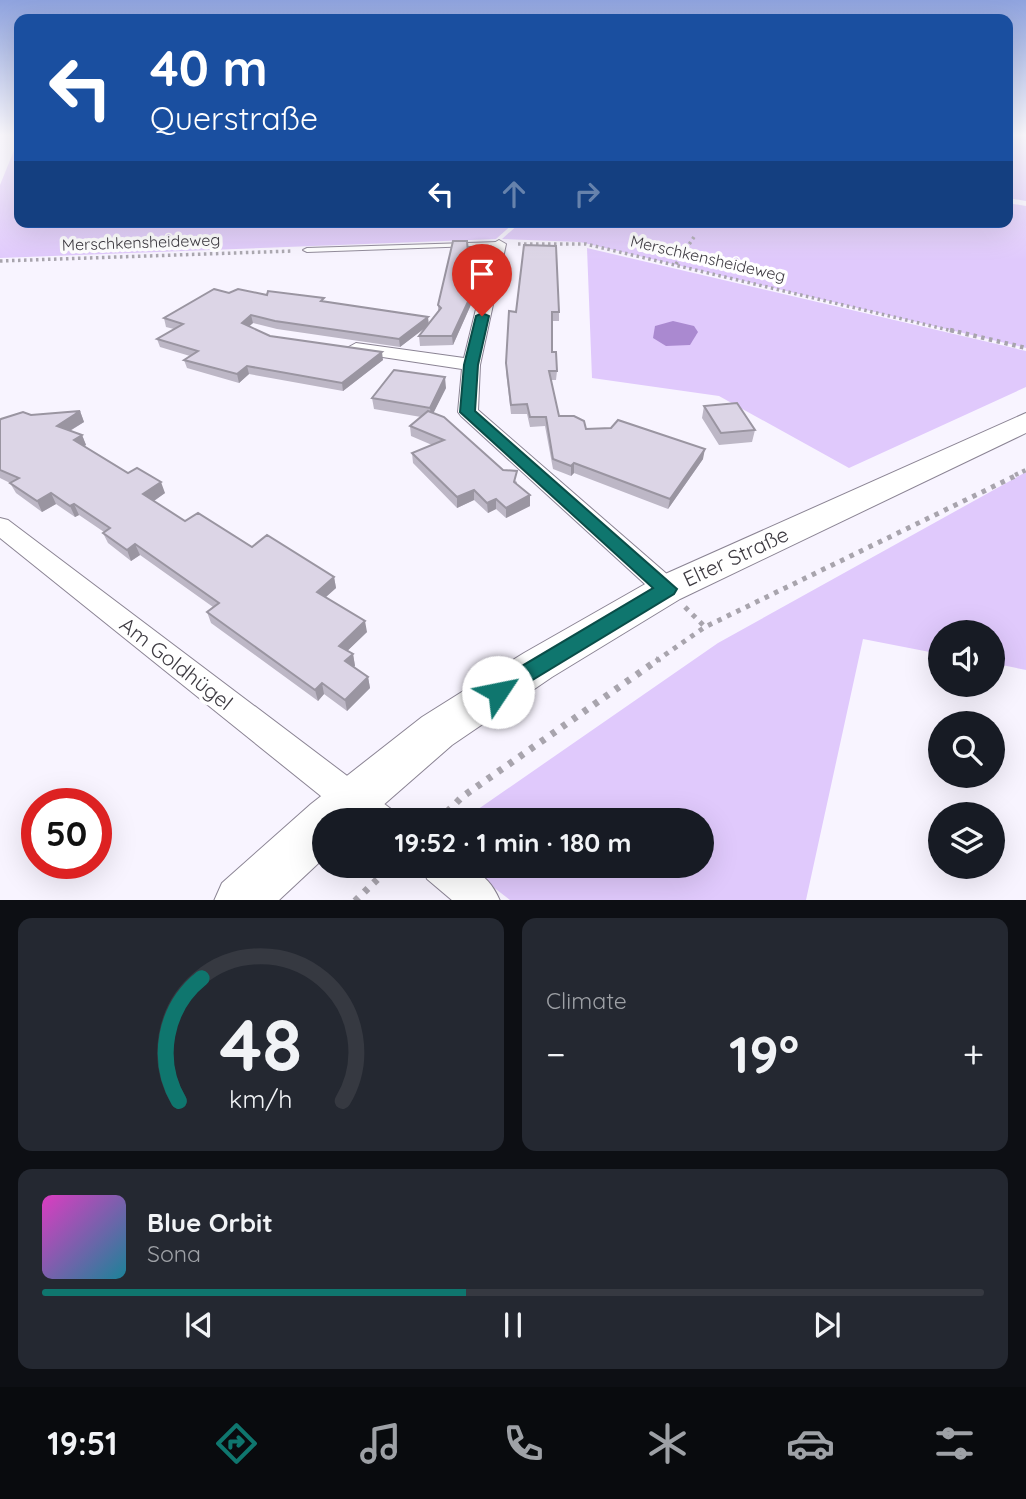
<!DOCTYPE html>
<html lang="en">
<head>
<meta charset="utf-8">
<style>
	:root { --surface:#171b24; --page:#242831; --text:#f1f3f6; --muted:#9ea1a6; --line:#363941; --accent:#0f766e }
	body { margin:0; font-family:Quicksand,sans-serif; background:var(--page); color:var(--text); height:100vh; display:flex; flex-direction:column; font-size:26px; white-space:nowrap }
	* { box-sizing:border-box; margin:0 }
	p { font-size:23px; color:var(--muted) }
	.icon { flex:none; width:38px; height:38px; fill:none; stroke:currentColor; stroke-width:2; stroke-linecap:round; stroke-linejoin:round }
	.map { position:relative; height:900px; overflow:hidden }
	.sheet { display:flex; flex-direction:column; gap:18px; padding:18px; background:#0d0f14; flex:1 }
	.sheet>* { flex:none }
	.top-card { position:absolute; left:14px; top:14px; width:999px; height:214px; border-radius:14px; box-shadow:0 7px 28px #0002; background:#1a4fa0; color:#fff; overflow:hidden }
	.fabs { position:absolute; left:928px; top:620px; display:grid; gap:14px }
	.fabs a { display:grid; place-items:center; width:77px; height:77px; border-radius:50%; background:var(--surface); box-shadow:0 7px 28px #0002; font-size:35px }
	.speed { position:absolute; left:21px; top:788px; display:flex; gap:14px; font-size:35px; font-weight:700; text-align:center }
	.speed>* { display:grid; place-content:center; width:91px; height:91px; border-radius:50%; background:var(--surface); box-shadow:0 7px 28px #0002; line-height:1 }
	.speed .limit { border:10px solid #d22; background:#fff; color:#111 }
	.pin { position:absolute; display:grid; place-items:center; width:60px; height:60px; color:#fff; margin:-72px -30px; border-radius:50% 50% 50% 0; rotate:-45deg; box-shadow:0 0 7px #0007 }
	.pin .icon { rotate:45deg }
	.me { position:absolute; width:77px; margin:-38px; rotate:56deg; stroke-linejoin:round; filter:drop-shadow(0 0 5px #0008) }
	.turn { display:flex; align-items:center; gap:24px; height:147px; padding:0 21px; font-size:32px }
	.turn .icon { width:91px; height:91px; stroke-width:2.5 }
	.turn b { display:block; font-size:49px; line-height:60px }
	.lanes { display:flex; align-items:center; height:66px; padding:0 21px; background:#0003; justify-content:center; gap:35px; direction:ltr }
	.lanes .off { opacity:.35 }
	.big { font-size:52px; font-weight:700; line-height:1.1 }
	.sheet .tile { flex:1; display:flex; flex-direction:column; justify-content:center; gap:10px; min-width:0; padding:0 24px; border-radius:14px; background:var(--page) }
	.sheet .dial { align-items:center; gap:0 }
	.dial svg { height:182px; overflow:visible; fill:none; stroke:var(--line); stroke-width:7; stroke-linecap:round; text-anchor:middle }
	.dial text { fill:var(--text); stroke:none }
	.song { display:flex; align-items:center; gap:21px }
	.cover { width:84px; height:84px; border-radius:10px; background:linear-gradient(135deg,hsl(310 70% 55%),hsl(190 70% 35%)) }
	.played { height:7px; border-radius:4px; background:linear-gradient(90deg,var(--accent) 45%,var(--line) 45%) }
	.keys { display:flex; justify-content:space-around; direction:ltr }
	.heat { display:flex; justify-content:space-between; align-items:center; font-size:38px; direction:ltr }
	.sheet .tiles { flex:1; display:grid; gap:18px; grid-template-columns:1fr 1fr }
	.tile:last-child { grid-column:span 2 }
	.trip { position:absolute; left:312px; top:808px; width:402px; height:70px; border-radius:35px; background:var(--surface); box-shadow:0 7px 28px #0002; font-weight:700; line-height:70px; text-align:center }
	.menu { display:flex; height:112px; justify-content:space-around; align-items:center; background:#090b0e; color:var(--muted) }
	.menu .icon { width:49px; height:49px }
	.menu .on { color:var(--accent) }
	.menu b { font-size:32px; color:var(--text) }
	.map>svg:first-child { display:block }
	.green { fill:#e0c9fc }
	.water { fill:#aa89d0 }
	.lines { fill:none; stroke-linecap:round; stroke-linejoin:round }
	.lane-casing { stroke:#8b8494; stroke-width:2 }
	.street-casing { stroke:#8b8494; stroke-width:2 }
	.secondary-casing { stroke:#8b8494; stroke-width:2 }
	.path-far3 { stroke:#a8a4ad; stroke-width:3.5; stroke-dasharray:2.5 3.5; stroke-linecap:butt }
	.path-far2 { stroke:#a8a4ad; stroke-width:4.5; stroke-dasharray:3.5 4.5; stroke-linecap:butt }
	.path-far1 { stroke:#a8a4ad; stroke-width:5; stroke-dasharray:4.5 6; stroke-linecap:butt }
	.path { stroke:#a8a4ad; stroke-width:7; stroke-dasharray:5 8; stroke-linecap:butt }
	.lane { fill:#fff; fill-rule:evenodd }
	.street { fill:#fff; fill-rule:evenodd }
	.secondary { fill:#fff; fill-rule:evenodd }
	.wall { fill:#bdb7c6 }
	.shaded-wall { fill:#9a95a1 }
	.building { fill:#dcd5e6; stroke:#9a95a1; stroke-width:2 }
	.route { fill:#0f766e; stroke:#0a4d48; stroke-width:2 }
	.labels { text-anchor:middle; stroke-width:7; stroke-linejoin:round; paint-order:stroke }
	.far-street-label { font-size:16px; fill:#3d3a41; stroke:#fff }
	.near-street-label { font-size:21px; fill:#3d3a41; stroke:#fff }
</style>
</head>
<body>
<div class="map">
<svg width="1026" height="901" viewBox="0 0 1026 901">
	<rect width="100%" height="100%" fill="#f8f4ff"/>
	<path class="green" d="M1008,134H1026V201L1008,198Z
		M19,138V222H515L496,239L0,258V185Z
		M1008,203L1026,206V348L580,242L502,239L521,222H1008Z
		M587,248L1026,351V387L849,468L719,396L592,378Z
		M1026,472V670L992,663V632H940V654L863,639L806,900H510L466,866H702V821H461L718,643Z"/>
	<path class="water" d="M673,321L694,326L698,332L690,345L666,346L653,338L655,326Z"/>
	<g class="lines">
		<defs>
			<path id="lane" d="M499,242L502,244L501,245L307,252L303,250L307,248Z"/>
			<path id="street" d="M499,240L506,244L480,365L478,410L676,582L680,589L676,596L667,599L658,596L461,416L458,412L462,369L356,353L347,348L356,343L464,358L492,244Z
				M0,518L8,520L391,809L396,821H352L0,538Z
				M422,866C457,866 484,862 500,901H453L427,879Z"/>
			<path id="secondary" d="M1026,413V433L680,599L552,677L452,745L365,821H324V858L278,901H214L222,883L311,804L422,717L524,653L654,579Z"/>
		</defs>
		<use href="#lane" class="lane-casing"/>
		<use href="#street" class="street-casing"/>
		<use href="#secondary" class="secondary-casing"/>
		<path class="path-far3" d="M518,244H586L957,332
			M0,261L293,251
			M676,264L694,237"/>
		<path class="path-far2" d="M950,330L1026,348
			M1015,475L1026,470"/>
		<path class="path-far1" d="M685,607L705,627
			M656,661L705,627L1019,474"/>
		<path class="path" d="M438,821L462,797L659,659
			M355,901L391,866"/>
		<use href="#lane" class="lane"/>
		<use href="#street" class="street"/>
		<use href="#secondary" class="secondary"/>
	</g>
	<path class="wall" d="M470,285L469,291H473V300L453,345L420,346L419,336L427,326L400,347L277,329L253,323L249,326L270,336L383,360L343,391L249,374L239,383L187,368L184,360L190,356L160,347L157,339L174,329L166,327L164,318L229,293L267,295L324,302L429,324L438,311V305Z
		M509,311L559,312V321H552V352L557,371L556,380H551L559,416L586,429L703,459L668,509L574,473L571,476L553,469L545,426L530,427L527,414H511L506,372Z
		M446,388L433,413L517,482V484L530,506L506,518L496,509L488,513L474,500L457,508L413,463L412,453L432,445L411,436L410,426L421,417L374,409L372,398Z
		M704,406L755,430L752,442L719,445L702,418Z
		M80,411L84,422L70,431L82,435L86,445L84,446L128,473L165,493L154,501L185,521L334,577L336,588L326,597L367,632L347,651L353,654L355,666L353,667L368,677L370,688L347,711L324,694L318,701L211,623L207,612L213,607L140,555L131,561L108,543L103,533L104,532L79,515L75,517L56,504L42,512L16,493L10,483L0,478V420L31,415Z"/>
	<path class="shaded-wall" d="M473,291V300L453,345L452,336Z
		M251,315L253,323L244,331L242,323Z
		M428,317L429,325L400,347L399,339Z
		M382,352L383,360L343,391L342,383Z
		M247,366L249,374L239,383L237,374Z
		M445,377L446,388L431,418L430,408Z
		M80,411L84,422L61,436L57,426Z
		M82,435L86,445L78,450L74,440Z
		M705,449L703,459L668,509L670,499Z
		M574,463V473L571,476V466Z
		M161,482L165,493L148,505L143,494Z
		M474,490V500L457,508V497Z
		M51,493L56,504L42,512L37,501Z
		M530,495V506L506,518V508Z
		M496,499V509L488,513L487,503Z
		M74,504L79,515L75,517L70,506Z
		M135,544L140,555L131,561L127,550Z
		M334,577L336,588L319,603L317,592Z
		M365,621L367,632L341,657L339,646Z
		M353,654L355,666L348,672L345,661Z
		M368,677L370,688L347,711L345,700Z
		M322,683L324,694L318,701L315,690Z"/>
	<path class="building" d="M453,241H467L470,277L466,291H473L452,336H419L441,308L438,305Z
		M524,245L556,246L559,312H552V352H556L557,371H549L559,416H574L584,421L586,429L611,428L618,420L705,449L670,499L574,463L571,466L553,459L546,417H530L527,404L511,405L506,363L509,311L516,312Z
		M214,289L229,293L238,289L267,295L268,291L324,298L321,301L428,317L399,339L275,321L251,315L242,323L270,336L382,352L342,383L247,366L237,374L184,360L198,351L157,339L183,324L164,318Z
		M394,370L445,377L430,408L372,398Z
		M737,403L755,430L721,433L704,406Z
		M80,411L57,426L82,435L74,440L128,473L137,468L161,482L143,494L185,521L198,513L252,547L267,535L334,577L317,592L365,621L339,646L353,654L345,661L368,677L345,700L322,683L315,690L207,612L219,603L135,544L127,550L103,533L110,528L74,504L70,506L51,493L37,501L10,483L19,478L0,470V420L1,419L23,412L31,415Z
		M428,411L444,417L503,470L517,471L514,482L530,495L506,508L496,499L487,503L474,490L457,497L412,453L444,440L410,426Z"/>
	<linearGradient id="sky" x2="0" y2="1"><stop stop-color="#8fa3de"/><stop offset="0.52" stop-color="#fcfaff"/><stop offset="1" stop-color="#fcfaff" stop-opacity="0"/></linearGradient>
	<rect width="1026" height="260" fill="url(#sky)"/>
	<path class="route" d="M482,313L489,316L478,365L475,411L677,589L674,594L498,701L490,698L486,692L490,685L653,588L460,412L464,365L476,316Z"/>
	<g class="labels">
		<g class="far-street-label">
			<text transform="translate(141 242) rotate(-2)" y="6">Merschkensheideweg</text>
			<text transform="translate(708 258) rotate(13)" y="6">Merschkensheideweg</text>
		</g>
		<g class="near-street-label">
			<text transform="translate(736 557) rotate(-25)" y="7">Elter Straße</text>
			<text transform="translate(176 664) rotate(38)" y="7">Am Goldhügel</text>
		</g>
	</g>
</svg>
<div class="fabs">
<a><svg class="icon" aria-label="sound" viewBox="0 0 24 24"><path d="M4 9h4l5-4v14l-5-4H4zM17 9q2 3 0 6"/></svg></a>
<a><svg class="icon" aria-label="search" viewBox="0 0 24 24"><circle cx="10" cy="10" r="6"/><path d="M15 15l6 6"/></svg></a>
<a><svg class="icon" aria-label="layers" viewBox="0 0 24 24"><path d="M12 4l9 5-9 5-9-5zM3 14l9 5 9-5"/></svg></a>
</div>
<div class="speed"><div class="limit">50</div></div>
<div class="pin" style="left:482px;top:316px;background:#d93025"><svg class="icon" aria-label="arrive" viewBox="0 0 24 24"><path d="M6 21V4h12l-3 4 3 4H6"/></svg></div>
<svg class="me" style="left:498px;top:692px" viewBox="-20 -20 40 40"><circle r="19" fill="#fff"/><path d="M0-13L10 11 0 6-10 11z" fill="#0f766e"/></svg>
<div class="trip">19:52 · 1 min · 180 m</div>
<div class="top-card">
<div class="turn"><svg class="icon" aria-label="left" viewBox="0 0 24 24"><path d="M17 20v-9H6M10 6l-5 5 5 5"/></svg><div><b>40 m</b>Querstraße</div></div>
<div class="lanes"><svg class="icon" aria-label="left" viewBox="0 0 24 24"><path d="M17 20v-9H6M10 6l-5 5 5 5"/></svg><svg class="icon off" aria-label="ahead" viewBox="0 0 24 24"><path d="M12 20V5M6 11l6-6 6 6"/></svg><svg class="icon off" aria-label="right" viewBox="0 0 24 24"><path d="M7 20v-9h11M14 6l5 5-5 5"/></svg></div>
</div>
</div>
<section class="sheet">
<div class="tiles">
<div class="tile dial"><svg viewBox="0 0 100 80">
<path d="M14 69A42 42 0 1 1 86 69"/>
<path d="M14 69A42 42 0 0 1 24 15" stroke="#0f766e"/>
<text x="50" y="56" font-size="32" font-weight="700">48</text>
<text x="50" y="72" font-size="11">km/h</text>
</svg></div>
<div class="tile"><p>Climate</p>
<div class="heat"><a>−</a><b class="big">19°</b><a>+</a></div>
</div>
<div class="tile">
<div class="song"><i class="cover"></i><div><b>Blue Orbit</b><p>Sona</p></div></div>
<div class="played"></div>
<div class="keys"><svg class="icon" aria-label="previous" viewBox="0 0 24 24"><path d="M18 5L8 12l10 7zM5 5v14"/></svg><svg class="icon" aria-label="pause" viewBox="0 0 24 24"><path d="M8 5v14M16 5v14"/></svg><svg class="icon" aria-label="next" viewBox="0 0 24 24"><path d="M6 5l10 7-10 7zM19 5v14"/></svg></div>
</div>
</div>
</section>
<nav class="menu">
<b>19:51</b>
<svg class="icon on" aria-label="directions" viewBox="0 0 24 24"><path d="M12 3l9 9-9 9-9-9zM9 14v-3h6M13 9l2 2-2 2"/></svg>
<svg class="icon" aria-label="music" viewBox="0 0 24 24"><path d="M9 18V5l10-2v13"/><circle cx="6" cy="18" r="3"/><circle cx="16" cy="16" r="3"/></svg>
<svg class="icon" aria-label="phone" viewBox="0 0 24 24"><path d="M5 4h4l2 5-3 2q2 4 5 5l2-3 5 2v4C11 20 4 13 5 4z"/></svg>
<svg class="icon" aria-label="climate" viewBox="0 0 24 24"><path d="M12 3v18M4 7l16 10M4 17L20 7"/></svg>
<svg class="icon" aria-label="car" viewBox="0 0 24 24"><path d="M5 17H2v-5l4-1 3-4h7l3 4 3 1v5h-3M9 17h6M6 11h13"/><circle cx="7" cy="17" r="2"/><circle cx="17" cy="17" r="2"/></svg>
<svg class="icon" aria-label="filters" viewBox="0 0 24 24"><path d="M4 7h16M4 17h16"/><circle cx="9" cy="7" r="2"/><circle cx="15" cy="17" r="2"/></svg>
</nav>
</body>
</html>
